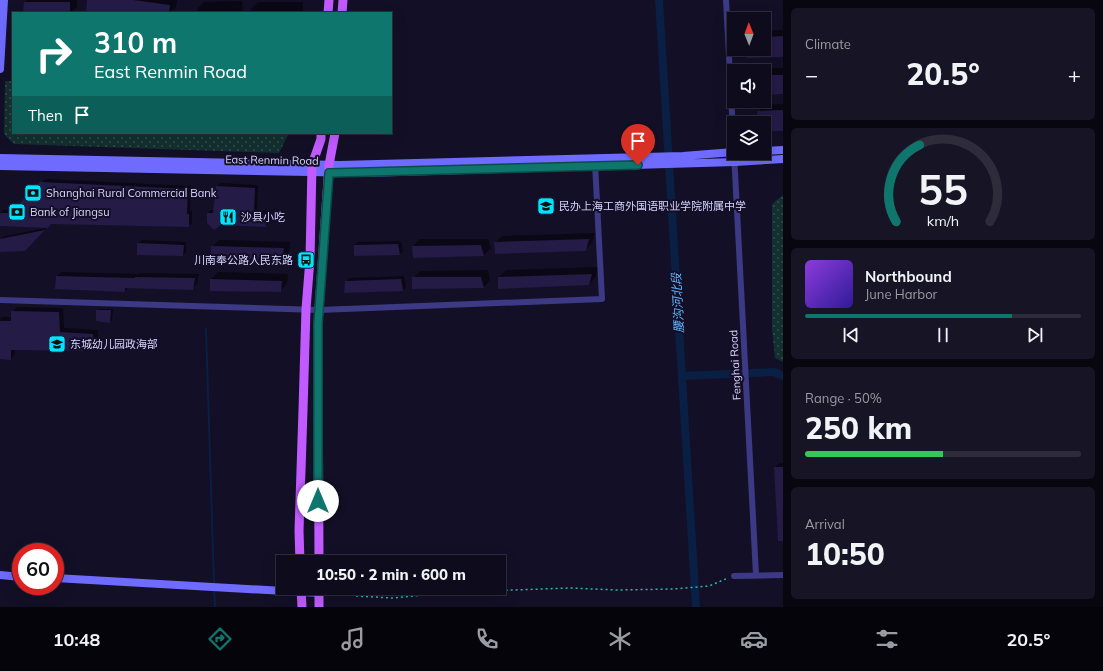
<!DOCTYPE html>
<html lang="en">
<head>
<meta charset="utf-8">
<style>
	:root { --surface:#0e0b1c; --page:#171425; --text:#f1f3f6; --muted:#9b9ba3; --line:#2e2b3b; --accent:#0f766e }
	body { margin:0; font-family:Mulish,"Noto Sans SC",sans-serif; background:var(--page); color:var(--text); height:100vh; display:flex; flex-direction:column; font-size:15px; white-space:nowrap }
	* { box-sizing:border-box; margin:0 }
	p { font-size:13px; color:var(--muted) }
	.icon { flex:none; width:22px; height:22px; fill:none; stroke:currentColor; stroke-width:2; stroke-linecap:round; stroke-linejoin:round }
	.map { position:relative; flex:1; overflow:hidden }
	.drawer { display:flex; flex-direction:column; gap:8px; padding:8px; background:#08060f; width:320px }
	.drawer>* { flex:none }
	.guide { position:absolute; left:12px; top:12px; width:380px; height:122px; border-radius:0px; box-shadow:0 4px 16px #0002,0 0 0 1px var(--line); background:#0f766e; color:#fff; overflow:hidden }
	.needle { width:26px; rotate:359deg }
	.buttons { position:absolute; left:727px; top:12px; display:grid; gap:8px }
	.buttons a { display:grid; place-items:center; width:44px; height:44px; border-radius:0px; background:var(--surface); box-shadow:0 4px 16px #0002,0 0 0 1px var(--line); font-size:20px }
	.speed { position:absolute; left:12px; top:543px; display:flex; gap:8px; font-size:20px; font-weight:700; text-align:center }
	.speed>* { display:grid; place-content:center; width:52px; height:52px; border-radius:50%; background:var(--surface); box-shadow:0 4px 16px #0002,0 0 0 1px var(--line); line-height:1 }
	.speed .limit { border:6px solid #d22; background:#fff; color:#111 }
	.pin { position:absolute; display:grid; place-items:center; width:34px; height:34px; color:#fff; margin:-41px -17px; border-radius:50% 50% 50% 0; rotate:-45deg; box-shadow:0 0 4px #0007 }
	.pin .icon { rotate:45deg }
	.me { position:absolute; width:44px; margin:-22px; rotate:0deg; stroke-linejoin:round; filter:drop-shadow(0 0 3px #0008) }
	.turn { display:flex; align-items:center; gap:14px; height:84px; padding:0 16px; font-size:18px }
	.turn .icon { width:52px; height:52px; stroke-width:2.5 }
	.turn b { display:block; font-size:28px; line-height:34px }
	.then { display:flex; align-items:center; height:38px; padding:0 16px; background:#0003; gap:8px; font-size:15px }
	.big { font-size:30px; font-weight:800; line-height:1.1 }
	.drawer .tile { flex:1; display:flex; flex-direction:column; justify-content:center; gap:6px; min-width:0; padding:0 14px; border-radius:6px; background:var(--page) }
	.drawer .dial { align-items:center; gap:0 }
	.dial svg { height:104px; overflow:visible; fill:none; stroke:var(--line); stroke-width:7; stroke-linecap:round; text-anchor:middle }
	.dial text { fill:var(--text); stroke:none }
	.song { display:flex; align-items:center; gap:12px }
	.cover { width:48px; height:48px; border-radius:6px; background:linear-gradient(135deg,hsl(270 70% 55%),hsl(250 70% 35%)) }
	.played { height:4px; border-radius:2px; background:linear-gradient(90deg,var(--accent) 75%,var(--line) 75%) }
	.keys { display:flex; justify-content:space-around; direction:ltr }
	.heat { display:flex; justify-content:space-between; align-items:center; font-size:22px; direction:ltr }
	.charge { height:6px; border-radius:3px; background:linear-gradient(90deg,#34c759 50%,var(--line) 0) }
	.trip { position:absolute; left:276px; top:555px; width:230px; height:40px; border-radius:0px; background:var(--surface); box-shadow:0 4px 16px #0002,0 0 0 1px var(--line); font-weight:800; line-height:40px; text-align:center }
	.tabs { display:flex; height:64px; justify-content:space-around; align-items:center; background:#06040b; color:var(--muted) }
	.tabs .icon { width:28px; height:28px }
	.tabs .active { color:var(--accent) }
	.tabs b { font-size:18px; color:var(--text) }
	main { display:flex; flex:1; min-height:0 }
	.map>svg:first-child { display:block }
	.park { fill:url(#park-dots) }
	.shadow { fill:#0007 }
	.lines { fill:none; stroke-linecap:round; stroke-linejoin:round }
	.stream { stroke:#0a1f44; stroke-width:2 }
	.canal { stroke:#0a1f44; stroke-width:8 }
	.building { fill:#241b47 }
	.path { stroke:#2fb8b0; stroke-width:1.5; stroke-dasharray:2 3; stroke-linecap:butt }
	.street { stroke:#3d3a85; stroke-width:6 }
	.secondary { stroke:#6f6bff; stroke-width:8 }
	.primary { stroke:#c25bff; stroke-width:9 }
	.route-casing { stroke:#0a4d48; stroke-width:10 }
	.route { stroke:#0f766e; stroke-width:7 }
	.labels { text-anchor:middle; stroke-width:4; stroke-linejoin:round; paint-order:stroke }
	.street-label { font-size:11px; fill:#d9d4ff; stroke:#130f26 }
	.poi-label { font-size:11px; fill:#d9d4ff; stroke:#130f26; text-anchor:start }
	.water-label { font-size:12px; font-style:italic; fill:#62b6ff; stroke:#130f26 }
</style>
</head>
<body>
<main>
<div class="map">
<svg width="783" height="607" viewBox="0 0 783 607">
	<defs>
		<pattern id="park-dots" width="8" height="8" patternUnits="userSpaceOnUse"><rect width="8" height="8" fill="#12302f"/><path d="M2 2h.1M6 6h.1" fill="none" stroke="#344d4e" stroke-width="1.8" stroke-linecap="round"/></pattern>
	</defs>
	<rect width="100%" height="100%" fill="#130f26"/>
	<path class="park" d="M5,81H13V133H289L279,153L14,144L4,134Z
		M783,195V362L775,358L772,329V204Z"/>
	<path class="shadow" d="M27,0H77V7L71,13H24L25,2Z
		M88,0H177L176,7L170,13H149Z
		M242,1L243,11L242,13H197V9L204,2Z
		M258,2H303V13H251V9Z
		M783,30V56L748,49H764V31Z
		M751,68H783V93L764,94V71H748Z
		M783,104V130H764V123H759L758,112L765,105Z
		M45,179L191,186L190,211H192V223L188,226L51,223L0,225V213L3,210L14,211Z
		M220,183L258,185L257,211H268L269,223L265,226L208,213L211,210H215L217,186Z
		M46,228L24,250L1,239L5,236Z
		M595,233L592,243L585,250L495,243L502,236Z
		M420,239H488L491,248L484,255L414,257L413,246Z
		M142,240L186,242V252L183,255L138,244Z
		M219,240L290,242L289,251L282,258L212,247Z
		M401,241L403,251L400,254L355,245L358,242Z
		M599,267L596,277L589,284L499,277L506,270Z
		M488,270L490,280L484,287L413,278L420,271Z
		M61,272L138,274L140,273L199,274L197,284L192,289L128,287L125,291L57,276Z
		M218,272L288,274L287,284L280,291L211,279Z
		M404,276L406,287L403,290L346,282L349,278Z
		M17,307L63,308L64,328L98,330V345L94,350L15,349V354L11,359L0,358V319L2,317H12V312Z
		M99,309H113L112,320L110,322L97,320V311Z
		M780,463H783V535L775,467Z"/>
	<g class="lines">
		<path class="stream" d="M206,329L214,584
			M214,588L215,607"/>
		<path class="canal" d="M659,0L696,607
			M682,376L774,372L783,376"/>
	</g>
	<path class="building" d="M87,0H133L170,5L169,13H86Z
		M24,2H70V13H23Z
		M783,36V57L747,58V49H764V37Z
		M764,75H783V94L764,95Z
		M783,110V131H764V123H758L757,111Z
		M40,182L188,189L187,214H189V227L51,224L48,228L0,226V213H10Z
		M216,186L255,188L254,214H265L266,227L221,225L214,230L207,223V213H213Z
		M45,230L25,251L0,252V239Z
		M589,239L586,251L495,254L494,242Z
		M137,243L184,245L183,256L137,255Z
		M398,244L400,255L354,256V245Z
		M481,245L484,256L413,258L412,246Z
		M211,246L284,248L282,259L211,258Z
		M592,274L589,285L498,289V277Z
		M56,276L135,278V277L195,278L193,290L125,288V292L55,289Z
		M412,277H481L484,288L412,289Z
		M210,279L282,281L281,292L210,291Z
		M401,279L403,291L344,293L345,281Z
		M96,310H111L110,323L96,321Z
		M11,311L59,312L60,332L93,334L94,351L11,350V360L0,359V321H11Z
		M774,467H783V541H778Z"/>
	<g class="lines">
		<path class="path" d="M356,596L392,598L457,592L570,588L617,590L674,589L709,586L728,578"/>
		<path class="street" d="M726,0L734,151
			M734,153L756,575
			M0,300L319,310L602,299L595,163
			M734,576L783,575"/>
		<path class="secondary" d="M0,69L4,0
			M764,151L783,150
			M0,158L340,165L683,156L734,152
			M0,166L363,173L735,162L783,159
			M0,575L21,577
			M55,578L319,593"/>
		<path class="primary" d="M328,13L329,0
			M342,13L343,0
			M300,562L299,531L303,410L306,309L310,259L312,165L321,139V133
			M319,562L318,324L329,165L335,133
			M301,588L302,607
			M319,588V607"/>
	</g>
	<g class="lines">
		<defs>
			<path id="route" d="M318,501V324L329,173L638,165"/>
		</defs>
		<use href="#route" class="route-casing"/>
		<use href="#route" class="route"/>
	</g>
	<defs>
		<symbol id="bank-square" viewBox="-11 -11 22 22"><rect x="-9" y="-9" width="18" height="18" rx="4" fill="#00e5ff" stroke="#130f26"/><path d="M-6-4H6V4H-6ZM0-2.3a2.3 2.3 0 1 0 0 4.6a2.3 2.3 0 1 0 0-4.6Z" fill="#111"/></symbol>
		<symbol id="school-square" viewBox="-11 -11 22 22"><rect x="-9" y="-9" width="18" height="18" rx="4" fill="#00e5ff" stroke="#130f26"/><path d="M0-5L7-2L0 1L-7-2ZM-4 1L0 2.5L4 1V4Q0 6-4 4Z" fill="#111"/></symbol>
		<symbol id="restaurant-square" viewBox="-11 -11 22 22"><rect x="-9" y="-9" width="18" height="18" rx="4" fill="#00e5ff" stroke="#130f26"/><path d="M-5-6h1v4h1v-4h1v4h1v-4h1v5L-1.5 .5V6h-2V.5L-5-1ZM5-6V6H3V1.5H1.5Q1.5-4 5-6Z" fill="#111"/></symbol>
		<symbol id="bus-square" viewBox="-11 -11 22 22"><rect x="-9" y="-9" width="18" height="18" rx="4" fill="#00e5ff" stroke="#130f26"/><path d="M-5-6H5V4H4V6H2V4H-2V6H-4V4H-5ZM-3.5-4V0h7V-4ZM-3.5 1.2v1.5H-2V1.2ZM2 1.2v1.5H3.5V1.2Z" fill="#111"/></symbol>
	</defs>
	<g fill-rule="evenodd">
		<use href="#bank-square" x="23" y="183" width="20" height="20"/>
		<use href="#school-square" x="536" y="196" width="20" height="20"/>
		<use href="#bank-square" x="7" y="202" width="20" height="20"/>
		<use href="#restaurant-square" x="218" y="207" width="20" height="20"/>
		<use href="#bus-square" x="296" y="250" width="20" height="20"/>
		<use href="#school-square" x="47" y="334" width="20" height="20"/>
	</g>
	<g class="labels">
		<g class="street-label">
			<text transform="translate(272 160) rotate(1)" y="4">East Renmin Road</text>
			<text transform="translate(735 365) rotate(-93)" y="4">Fenghai Road</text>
		</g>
		<g class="poi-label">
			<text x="46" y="197">Shanghai Rural Commercial Bank</text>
			<text x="559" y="210">民办上海工商外国语职业学院附属中学</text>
			<text x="30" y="216">Bank of Jiangsu</text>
			<text x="241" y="221">沙县小吃</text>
			<text x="293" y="264" text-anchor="end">川南奉公路人民东路</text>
			<text x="70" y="348">东城幼儿园政海部</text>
		</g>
		<g class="water-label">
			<text transform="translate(678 303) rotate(-93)" y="4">腰沟河北段</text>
		</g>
	</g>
</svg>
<div class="buttons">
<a><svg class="needle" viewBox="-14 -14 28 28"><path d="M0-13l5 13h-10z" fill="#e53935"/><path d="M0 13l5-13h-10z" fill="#9b9ba3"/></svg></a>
<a><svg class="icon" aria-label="sound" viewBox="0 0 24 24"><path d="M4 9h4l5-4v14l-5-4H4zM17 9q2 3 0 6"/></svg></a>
<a><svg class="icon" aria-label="layers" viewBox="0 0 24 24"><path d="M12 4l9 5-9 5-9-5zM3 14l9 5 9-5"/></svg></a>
</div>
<div class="speed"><div class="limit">60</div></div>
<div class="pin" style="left:638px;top:165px;background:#d93025"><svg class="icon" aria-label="arrive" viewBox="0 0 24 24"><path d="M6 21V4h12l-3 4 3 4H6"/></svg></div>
<svg class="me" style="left:318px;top:501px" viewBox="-20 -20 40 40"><circle r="19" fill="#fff"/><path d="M0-13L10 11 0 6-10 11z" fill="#0f766e"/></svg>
<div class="trip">10:50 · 2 min · 600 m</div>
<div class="guide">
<div class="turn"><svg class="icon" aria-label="right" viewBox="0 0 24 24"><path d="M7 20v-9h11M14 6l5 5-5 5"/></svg><div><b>310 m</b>East Renmin Road</div></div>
<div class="then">Then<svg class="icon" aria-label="arrive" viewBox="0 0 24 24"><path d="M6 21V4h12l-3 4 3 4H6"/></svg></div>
</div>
</div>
<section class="drawer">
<div class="tile"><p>Climate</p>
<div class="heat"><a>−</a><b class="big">20.5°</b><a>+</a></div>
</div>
<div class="tile dial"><svg viewBox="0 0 100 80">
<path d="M14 69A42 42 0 1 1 86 69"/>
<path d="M14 69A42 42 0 0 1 32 10" stroke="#0f766e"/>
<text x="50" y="56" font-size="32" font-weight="700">55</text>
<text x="50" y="72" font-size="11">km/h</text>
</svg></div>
<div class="tile">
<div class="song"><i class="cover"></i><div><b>Northbound</b><p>June Harbor</p></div></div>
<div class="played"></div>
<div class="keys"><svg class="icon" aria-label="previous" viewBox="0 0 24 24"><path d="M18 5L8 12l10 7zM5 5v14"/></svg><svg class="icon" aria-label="pause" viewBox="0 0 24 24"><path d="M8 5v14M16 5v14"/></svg><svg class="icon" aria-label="next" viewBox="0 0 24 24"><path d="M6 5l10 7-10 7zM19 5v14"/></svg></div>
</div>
<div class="tile"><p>Range · 50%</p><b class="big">250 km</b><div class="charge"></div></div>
<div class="tile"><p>Arrival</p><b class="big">10:50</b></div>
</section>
</main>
<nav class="tabs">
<b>10:48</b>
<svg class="icon active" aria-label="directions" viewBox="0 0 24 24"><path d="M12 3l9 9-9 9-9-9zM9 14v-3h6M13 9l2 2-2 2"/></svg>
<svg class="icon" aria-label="music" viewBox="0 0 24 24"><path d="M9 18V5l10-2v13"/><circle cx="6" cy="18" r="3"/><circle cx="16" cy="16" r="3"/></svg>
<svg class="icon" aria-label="phone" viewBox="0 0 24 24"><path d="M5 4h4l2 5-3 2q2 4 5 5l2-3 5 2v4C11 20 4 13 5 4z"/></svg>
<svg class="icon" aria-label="climate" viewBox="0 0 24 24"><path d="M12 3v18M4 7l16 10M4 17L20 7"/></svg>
<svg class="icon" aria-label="car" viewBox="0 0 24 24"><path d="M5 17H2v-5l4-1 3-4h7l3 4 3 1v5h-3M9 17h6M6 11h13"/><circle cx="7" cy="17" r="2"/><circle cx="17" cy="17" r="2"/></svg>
<svg class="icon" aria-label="filters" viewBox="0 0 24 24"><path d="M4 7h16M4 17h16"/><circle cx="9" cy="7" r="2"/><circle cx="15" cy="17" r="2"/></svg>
<b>20.5°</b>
</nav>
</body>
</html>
